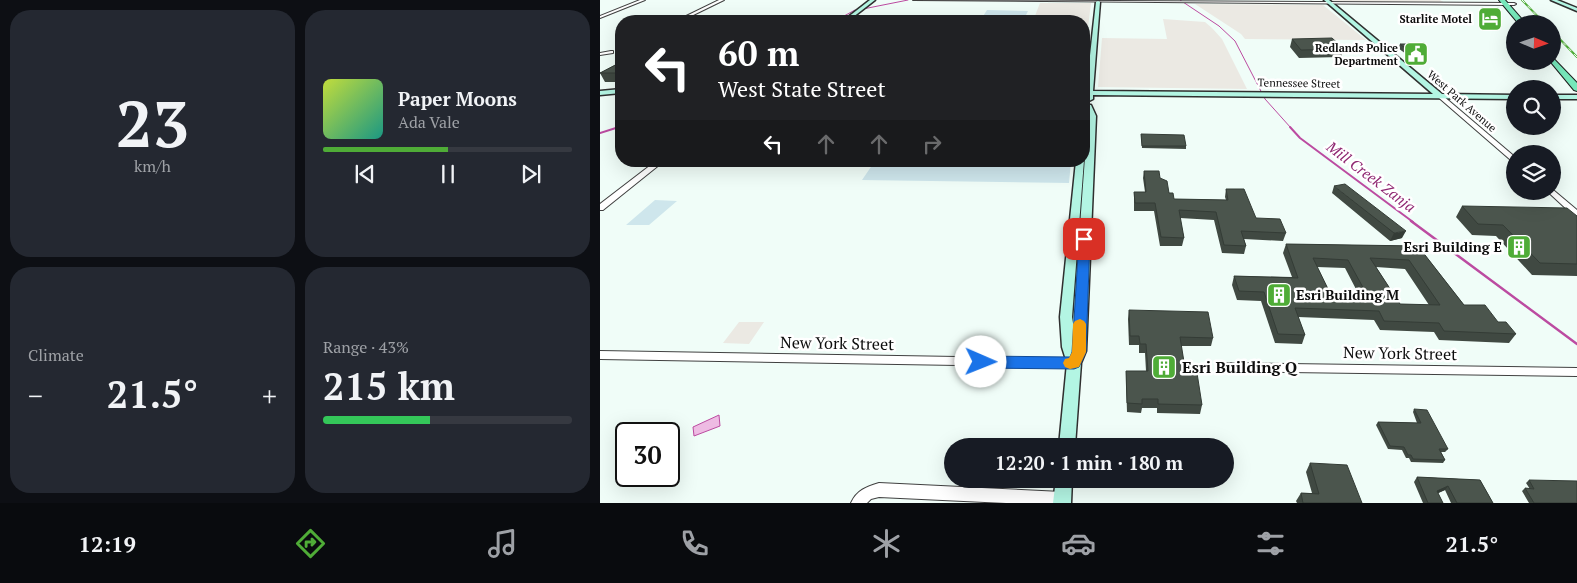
<!DOCTYPE html>
<html lang="en">
<head>
<meta charset="utf-8">
<style>
	:root { --surface:#171b24; --page:#242831; --text:#f1f3f6; --muted:#9ea1a6; --line:#363941; --accent:#4fac37 }
	body { margin:0; font-family:"PT Serif",serif; background:var(--page); color:var(--text); height:100vh; display:flex; flex-direction:column; font-size:19px; white-space:nowrap }
	* { box-sizing:border-box; margin:0 }
	p { font-size:16px; color:var(--muted) }
	.icon { flex:none; width:28px; height:28px; fill:none; stroke:currentColor; stroke-width:2; stroke-linecap:round; stroke-linejoin:round }
	.map { position:relative; flex:1; overflow:hidden }
	.sheet { display:flex; flex-direction:column; gap:10px; padding:10px; background:#0d0f14; width:600px }
	.sheet>* { flex:none }
	.guide { position:absolute; left:15px; top:15px; width:475px; height:152px; border-radius:20px; box-shadow:0 5px 20px #0002; background:#202124; color:#fff; overflow:hidden }
	.needle { width:32px; rotate:92deg }
	.buttons { position:absolute; left:906px; top:15px; display:grid; gap:10px }
	.buttons a { display:grid; place-items:center; width:55px; height:55px; border-radius:50%; background:var(--surface); box-shadow:0 5px 20px #0002; font-size:25px }
	.speed { position:absolute; left:15px; top:422px; display:flex; gap:10px; font-size:25px; font-weight:700; text-align:center }
	.speed>* { display:grid; place-content:center; width:65px; height:65px; border-radius:50%; background:var(--surface); box-shadow:0 5px 20px #0002; line-height:1 }
	.speed .limit { border:2px solid #111; border-radius:8px; background:#fff; color:#111 }
	.pin { position:absolute; display:grid; place-items:center; width:42px; height:42px; color:#fff; margin:-21px; border-radius:10px; box-shadow:0 2px 8px #0006 }
	.me { position:absolute; width:55px; margin:-28px; rotate:91deg; stroke-linejoin:round; filter:drop-shadow(0 0 4px #0008) }
	.turn { display:flex; align-items:center; gap:18px; height:105px; padding:0 20px; font-size:22px }
	.turn .icon { width:65px; height:65px; stroke-width:2.5 }
	.turn b { display:block; font-size:35px; line-height:42px }
	.lanes { display:flex; align-items:center; height:48px; padding:0 20px; background:#0003; justify-content:center; gap:25px; direction:ltr }
	.lanes .off { opacity:.35 }
	.big { font-size:38px; font-weight:600; line-height:1.1 }
	.sheet .card { flex:1; display:flex; flex-direction:column; justify-content:center; gap:8px; min-width:0; padding:0 18px; border-radius:20px; background:var(--page) }
	.sheet .dial { align-items:center; gap:0 }
	.dial b { font-size:65px; line-height:1 }
	.song { display:flex; align-items:center; gap:15px }
	.cover { width:60px; height:60px; border-radius:8px; background:linear-gradient(135deg,hsl(70 70% 55%),hsl(170 70% 35%)) }
	.played { height:5px; border-radius:2px; background:linear-gradient(90deg,var(--accent) 50%,var(--line) 50%) }
	.keys { display:flex; justify-content:space-around; direction:ltr }
	.heat { display:flex; justify-content:space-between; align-items:center; font-size:28px; direction:ltr }
	.charge { height:8px; border-radius:4px; background:linear-gradient(90deg,#34c759 43%,var(--line) 0) }
	.sheet .tiles { flex:1; display:grid; gap:10px; grid-template-columns:repeat(2,1fr) }
	.trip { position:absolute; left:344px; top:438px; width:290px; height:50px; border-radius:25px; background:var(--surface); box-shadow:0 5px 20px #0002; font-weight:600; line-height:50px; text-align:center }
	.tab-bar { display:flex; height:80px; justify-content:space-around; align-items:center; background:#090b0e; color:var(--muted) }
	.tab-bar .icon { width:35px; height:35px }
	.tab-bar .active { color:var(--accent) }
	.tab-bar b { font-size:22px; color:var(--text) }
	main { display:flex; flex:1; min-height:0 }
	.map>svg:first-child { display:block }
	.industrial { fill:#ebe9e3 }
	.pitch { fill:#cee6ec }
	.water { fill:#eebbe3; stroke:#bc4ba1 }
	.lines { fill:none; stroke-linecap:round; stroke-linejoin:round }
	.stream-far2 { stroke:#bc4ba1; stroke-width:1 }
	.stream-far1 { stroke:#bc4ba1; stroke-width:2 }
	.stream { stroke:#bc4ba1; stroke-width:2.5 }
	.street-casing { stroke:#404040; stroke-width:2 }
	.secondary-casing { stroke:#2f2f2f; stroke-width:3 }
	.primary-casing { stroke:#1e1e1e; stroke-width:2 }
	.street { fill:#fff; fill-rule:evenodd }
	.secondary { fill:#b3f5e3; fill-rule:evenodd }
	.primary { fill:#76e7ba; fill-rule:evenodd }
	.rail-casing { stroke:#4fac37; stroke-width:2 }
	.rail { stroke:#fff; stroke-width:1; stroke-dasharray:4; stroke-linecap:butt }
	.wall { fill:#404942; fill-rule:evenodd }
	.shaded-wall { fill:#343c36 }
	.building { fill:#4b554d; stroke:#343c36; fill-rule:evenodd }
	.route { fill:#1a73e8; stroke:#114b97 }
	.slow { fill:#f59e0b }
	.labels { text-anchor:middle; stroke-width:5; stroke-linejoin:round; paint-order:stroke }
	.far-poi-label { font-size:11px; font-weight:bold; fill:#0d0d0d; stroke:#fff; text-anchor:end }
	.far-street-label { font-size:11px; fill:#0d0d0d; stroke:#fff }
	.poi-label { font-size:14px; font-weight:bold; fill:#0d0d0d; stroke:#fff; text-anchor:end }
	.water-label { font-size:15px; font-style:italic; fill:#8f2772; stroke:#fff }
	.near-street-label { font-size:16px; fill:#0d0d0d; stroke:#fff }
	.near-poi-label { font-size:16px; font-weight:bold; fill:#0d0d0d; stroke:#fff; text-anchor:start }
</style>
</head>
<body>
<main>
<section class="sheet">
<div class="tiles">
<div class="card dial"><b>23</b><p>km/h</p></div>
<div class="card">
<div class="song"><i class="cover"></i><div><b>Paper Moons</b><p>Ada Vale</p></div></div>
<div class="played"></div>
<div class="keys"><svg class="icon" aria-label="previous" viewBox="0 0 24 24"><path d="M18 5L8 12l10 7zM5 5v14"/></svg><svg class="icon" aria-label="pause" viewBox="0 0 24 24"><path d="M8 5v14M16 5v14"/></svg><svg class="icon" aria-label="next" viewBox="0 0 24 24"><path d="M6 5l10 7-10 7zM19 5v14"/></svg></div>
</div>
<div class="card"><p>Climate</p>
<div class="heat"><a>−</a><b class="big">21.5°</b><a>+</a></div>
</div>
<div class="card"><p>Range · 43%</p><b class="big">215 km</b><div class="charge"></div></div>
</div>
</section>
<div class="map">
<svg width="977" height="503" viewBox="0 0 977 503">
	<rect width="100%" height="100%" fill="#f0fdf8"/>
	<path class="industrial" d="M732,0H840L845,3L734,2Z
		M440,3H491L484,60V21H433Z
		M595,4L723,5L766,40L645,39L641,34Z
		M563,19L605,22L612,28L622,39L647,89L498,87L502,38L567,39Z
		M139,322H164L149,344L123,343Z"/>
	<path class="pitch" d="M387,10L428,11L423,21H380Z
		M275,161H471L469,183L262,180Z
		M55,200L77,201L49,225H26Z"/>
	<path class="water" d="M119,415L120,426L94,436L93,427Z"/>
	<g class="lines">
		<path class="stream-far2" d="M580,0L619,26L635,41L665,99L691,128
			M263,9L308,0
			M235,21L255,10
			M15,128L21,126"/>
		<path class="stream-far1" d="M690,127L700,138L813,222
			M0,133L19,127"/>
		<path class="stream" d="M811,221L977,344"/>
		<defs>
			<path id="street" d="M40,0H45L0,18V16Z
				M119,0H124L81,21H76Z
				M313,0L914,3L916,4L914,5Z
				M11,51H13V53L0,55V53Z
				M838,95H842L915,157V163L913,162L838,97Z
				M56,161H64L3,210H0V204Z
				M952,189L977,210V216H974L947,191H952Z
				M0,351L474,359L478,360L480,363L478,366L474,367L0,359Z
				M623,363L977,368V376L623,371L619,370L617,367L619,364Z
				M279,483L462,492L467,494L469,499L467,503H406L279,497L271,499L267,503H251C257,490 266,487 279,483Z"/>
			<path id="secondary" d="M270,0H275L248,21H243Z
				M724,0H729L842,94L915,95V99L493,95V99L489,101H486V95H484V91H486L496,2L498,1L500,2L493,91L833,94Z
				M951,0H957L977,8V11Z
				M21,89V93L0,95V91Z
				M952,95H977V99H952Z
				M485,105H491L496,116L486,351L481,363L475,446H459L467,363L462,347L460,317L476,161L484,160L472,317L473,323L488,116L484,107Z
				M456,479H472L471,503H453Z"/>
			<path id="primary" d="M899,0H905L926,24H919Z
				M952,57L977,83V91L974,90L950,61H952Z"/>
		</defs>
		<use href="#street" class="street-casing"/>
		<use href="#secondary" class="secondary-casing"/>
		<use href="#primary" class="primary-casing"/>
		<use href="#street" class="street"/>
		<use href="#secondary" class="secondary"/>
		<use href="#primary" class="primary"/>
		<defs>
			<path id="rail" d="M922,0L945,24
				M952,31L977,57"/>
		</defs>
		<use href="#rail" class="rail-casing"/>
		<use href="#rail" class="rail"/>
	</g>
	<path class="wall" d="M692,39L744,49L741,57L699,58L690,47Z
		M800,44L824,53L822,57H810L798,48Z
		M21,62V82H5L0,73Z
		M541,134L586,146V149L542,148Z
		M544,171L560,178L569,193L574,199L626,200L625,197L626,189L656,218L686,233L683,241L644,239L646,246L644,254L622,253L614,220L580,218L584,238L582,246H560L554,211H534V192H545L543,178Z
		M734,186L802,238L790,241L732,193Z
		M862,206L977,216V276L932,275L896,236L872,235L856,217Z
		M686,244L818,246L864,305L898,322L916,334L909,343L839,340L834,332L780,330L774,320L698,317L705,335L702,344L675,343L661,301L637,300L632,285L634,276L692,277L683,253ZM717,267L745,268L758,293H730ZM776,267L805,269L829,305L800,304Z
		M529,310L613,338L611,346H581L584,362L591,372L602,405L600,414L557,413V408H542L541,413L527,412L526,380V371H546L545,353H539V345H529L528,319Z
		M814,409L848,449L845,452H841L845,460L843,463L811,462L809,458H806L802,450L788,449L776,425L778,422L817,423L813,412Z
		M710,463L762,503H697L696,501L701,493H712L706,472Z
		M817,477L880,480L893,503H851L845,490L838,493L843,503H823L814,482Z
		M929,480L977,503H929L922,491L925,488L930,489L926,483Z"/>
	<path class="shaded-wall" d="M806,231L802,238L790,241L794,233Z
		M848,486L845,490L834,495L837,491Z"/>
	<path class="building" d="M732,38L744,49L701,50L692,39Z
		M800,44H812L824,53H811Z
		M21,62V73H0Z
		M541,134L584,135L586,146H542Z
		M544,171H559L560,178L567,181L569,193H573L574,199L628,200L626,189H644L656,218L680,219L686,233L641,231L646,246L624,245L616,212L579,210L584,238L561,237L555,203H535L534,192H546Z
		M745,184L806,231L794,233L734,186Z
		M862,206L967,208L977,216V264L940,263L903,225L878,224Z
		M686,244L818,246L864,305H885L898,322H906L916,334L844,331L839,323L784,321L779,311L695,308L705,335L678,334L664,292L639,291L634,276L698,278ZM713,258L748,260L766,293H730ZM770,258L809,260L840,305L800,304Z
		M529,310L608,312L613,338L580,337L584,362H590L591,372L597,373L602,405L558,404V399H542V404L527,403L526,371H548L546,344H540L539,336H530Z
		M814,409L827,410L848,449H839L845,460L813,459L811,455H808L804,447L790,446L778,422L821,423Z
		M710,463L747,465L762,503H703L701,493L719,494Z
		M817,477L880,480L893,503H857L848,486L837,491L843,503H828Z
		M929,480L977,481V503H934L925,488L934,489Z"/>
	<path class="route" d="M484,235L490,239L486,352L479,367L474,369L381,368L376,366L374,362L376,358L381,356L470,357L472,352L479,239Z"/>
	<path class="slow" d="M480,319L484,321L486,324V352L479,367L470,369L465,367L463,363L465,359L469,358L472,352L473,324L475,321Z"/>
	<defs>
		<symbol id="hotel-square" viewBox="-11 -11 22 22"><rect x="-9" y="-9" width="18" height="18" rx="4" fill="#4fac37" stroke="#fff"/><path d="M-6-4.5h1.5V1H6V5H4.5V3h-9V5H-6ZM-4 0a1.8 1.8 0 1 1 3.6 0ZM.5 0V-2.5h3Q6-2.5 6 0Z" fill="#fff"/></symbol>
		<symbol id="civic-square" viewBox="-11 -11 22 22"><rect x="-9" y="-9" width="18" height="18" rx="4" fill="#4fac37" stroke="#fff"/><path d="M-.6-6.5H3V-4.5H.6V-3L4-1V1h2V6H-6V1h2V-1L-.6-3ZM-1.2 2.5V6h2.4V2.5Z" fill="#fff"/></symbol>
		<symbol id="building-square" viewBox="-11 -11 22 22"><rect x="-9" y="-9" width="18" height="18" rx="4" fill="#4fac37" stroke="#fff"/><path d="M-4-6H4V6H1V3H-1V6H-4ZM-2.5-4.3h1.7v1.8h-1.7ZM.8-4.3h1.7v1.8H.8ZM-2.5-1h1.7V.8h-1.7ZM.8-1h1.7V.8H.8Z" fill="#fff"/></symbol>
	</defs>
	<g fill-rule="evenodd">
		<use href="#hotel-square" x="876" y="5" width="28" height="28"/>
		<use href="#civic-square" x="802" y="40" width="28" height="28"/>
		<use href="#building-square" x="905" y="233" width="28" height="28"/>
		<use href="#building-square" x="665" y="281" width="28" height="28"/>
		<use href="#building-square" x="550" y="353" width="28" height="28"/>
	</g>
	<g class="labels">
		<g class="far-poi-label">
			<text x="872" y="23">Starlite Motel</text>
			<text x="798" y="52">Redlands Police<tspan x="798" dy="13">Department</tspan></text>
		</g>
		<g class="far-street-label">
			<text transform="translate(699 83) rotate(1)" y="4">Tennessee Street</text>
			<text transform="translate(862 101) rotate(41)" y="4">West Park Avenue</text>
		</g>
		<g class="poi-label">
			<text x="902" y="252">Esri Building E</text>
			<text x="696" y="300" text-anchor="start">Esri Building M</text>
		</g>
		<g class="water-label">
			<text transform="translate(771 177) rotate(37)" y="5">Mill Creek Zanja</text>
		</g>
		<g class="near-street-label">
			<text transform="translate(237 343) rotate(1)" y="6">New York Street</text>
			<text transform="translate(800 353) rotate(1)" y="6">New York Street</text>
		</g>
		<g class="near-poi-label">
			<text x="582" y="373">Esri Building Q</text>
		</g>
	</g>
</svg>
<div class="buttons">
<a><svg class="needle" viewBox="-14 -14 28 28"><path d="M0-13l5 13h-10z" fill="#e53935"/><path d="M0 13l5-13h-10z" fill="#9ea1a6"/></svg></a>
<a><svg class="icon" aria-label="search" viewBox="0 0 24 24"><circle cx="10" cy="10" r="6"/><path d="M15 15l6 6"/></svg></a>
<a><svg class="icon" aria-label="layers" viewBox="0 0 24 24"><path d="M12 4l9 5-9 5-9-5zM3 14l9 5 9-5"/></svg></a>
</div>
<div class="speed"><div class="limit">30</div></div>
<div class="pin" style="left:484px;top:239px;background:#d93025"><svg class="icon" aria-label="arrive" viewBox="0 0 24 24"><path d="M6 21V4h12l-3 4 3 4H6"/></svg></div>
<svg class="me" style="left:381px;top:362px" viewBox="-20 -20 40 40"><circle r="19" fill="#fff"/><path d="M0-13L10 11 0 6-10 11z" fill="#1a73e8"/></svg>
<div class="trip">12:20 · 1 min · 180 m</div>
<div class="guide">
<div class="turn"><svg class="icon" aria-label="left" viewBox="0 0 24 24"><path d="M17 20v-9H6M10 6l-5 5 5 5"/></svg><div><b>60 m</b>West State Street</div></div>
<div class="lanes"><svg class="icon" aria-label="left" viewBox="0 0 24 24"><path d="M17 20v-9H6M10 6l-5 5 5 5"/></svg><svg class="icon off" aria-label="ahead" viewBox="0 0 24 24"><path d="M12 20V5M6 11l6-6 6 6"/></svg><svg class="icon off" aria-label="ahead" viewBox="0 0 24 24"><path d="M12 20V5M6 11l6-6 6 6"/></svg><svg class="icon off" aria-label="right" viewBox="0 0 24 24"><path d="M7 20v-9h11M14 6l5 5-5 5"/></svg></div>
</div>
</div>
</main>
<nav class="tab-bar">
<b>12:19</b>
<svg class="icon active" aria-label="directions" viewBox="0 0 24 24"><path d="M12 3l9 9-9 9-9-9zM9 14v-3h6M13 9l2 2-2 2"/></svg>
<svg class="icon" aria-label="music" viewBox="0 0 24 24"><path d="M9 18V5l10-2v13"/><circle cx="6" cy="18" r="3"/><circle cx="16" cy="16" r="3"/></svg>
<svg class="icon" aria-label="phone" viewBox="0 0 24 24"><path d="M5 4h4l2 5-3 2q2 4 5 5l2-3 5 2v4C11 20 4 13 5 4z"/></svg>
<svg class="icon" aria-label="climate" viewBox="0 0 24 24"><path d="M12 3v18M4 7l16 10M4 17L20 7"/></svg>
<svg class="icon" aria-label="car" viewBox="0 0 24 24"><path d="M5 17H2v-5l4-1 3-4h7l3 4 3 1v5h-3M9 17h6M6 11h13"/><circle cx="7" cy="17" r="2"/><circle cx="17" cy="17" r="2"/></svg>
<svg class="icon" aria-label="filters" viewBox="0 0 24 24"><path d="M4 7h16M4 17h16"/><circle cx="9" cy="7" r="2"/><circle cx="15" cy="17" r="2"/></svg>
<b>21.5°</b>
</nav>
</body>
</html>
